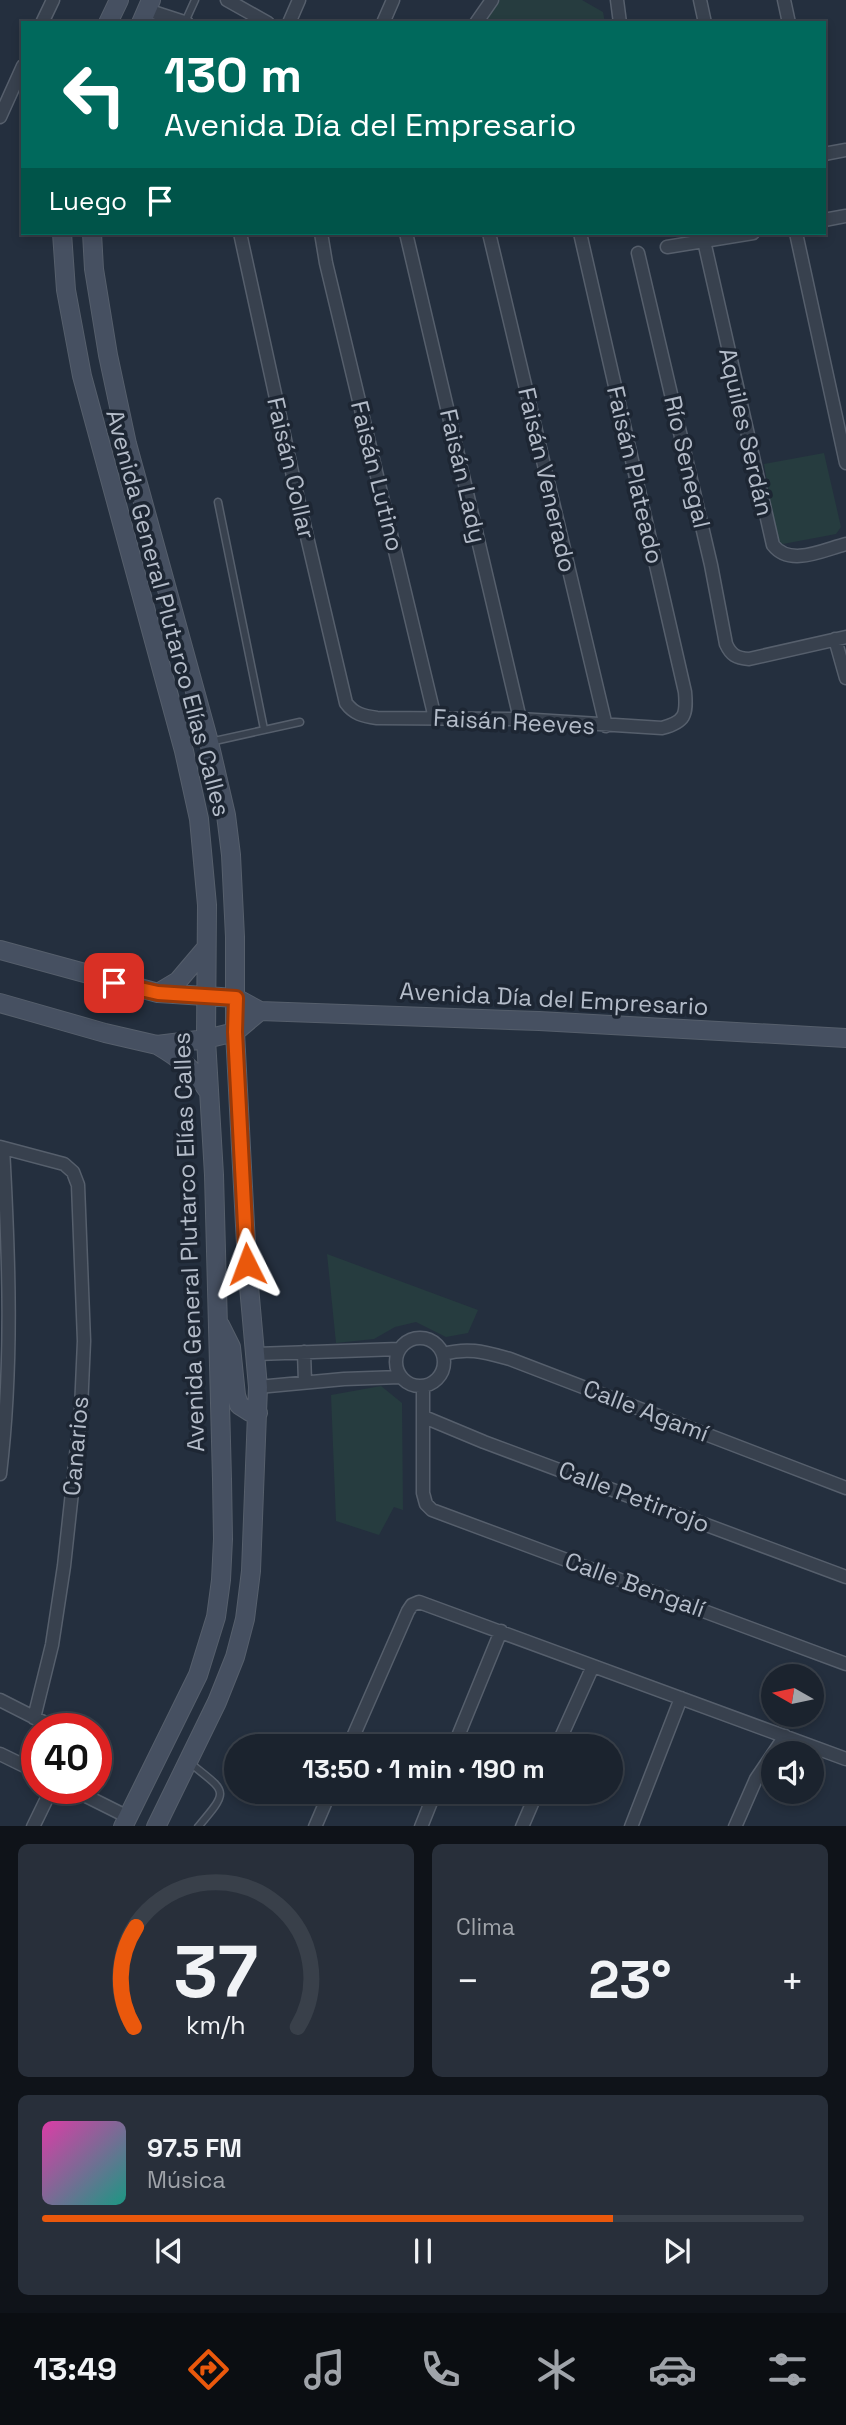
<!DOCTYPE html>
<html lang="es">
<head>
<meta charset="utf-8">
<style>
	:root { --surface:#1b232e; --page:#282f3a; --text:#f1f3f6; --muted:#a0a4aa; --line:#39404a; --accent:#ea580c }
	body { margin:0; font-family:"Space Grotesk",sans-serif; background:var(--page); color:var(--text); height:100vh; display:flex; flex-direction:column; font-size:26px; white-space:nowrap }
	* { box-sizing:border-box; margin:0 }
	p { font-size:23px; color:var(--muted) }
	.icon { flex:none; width:38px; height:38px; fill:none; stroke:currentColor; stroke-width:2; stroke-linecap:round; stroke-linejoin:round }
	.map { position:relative; height:1826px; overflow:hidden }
	.sheet { display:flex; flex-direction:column; gap:18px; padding:18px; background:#0f1319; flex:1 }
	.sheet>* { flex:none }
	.hud { position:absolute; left:21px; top:21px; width:805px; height:214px; border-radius:0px; box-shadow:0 4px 10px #0003,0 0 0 2px var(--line); background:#00695c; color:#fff; overflow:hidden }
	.needle { width:46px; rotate:279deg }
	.controls { position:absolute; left:761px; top:1664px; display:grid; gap:14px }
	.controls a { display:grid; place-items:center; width:63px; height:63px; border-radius:50%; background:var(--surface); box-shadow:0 4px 10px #0003,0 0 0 2px var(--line); font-size:35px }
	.speed { position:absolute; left:21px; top:1713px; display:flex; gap:14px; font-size:35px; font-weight:700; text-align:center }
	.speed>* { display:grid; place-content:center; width:91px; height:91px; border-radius:50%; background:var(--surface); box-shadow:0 4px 10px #0003,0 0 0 2px var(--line); line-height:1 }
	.speed .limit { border:10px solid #d22; background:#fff; color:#111 }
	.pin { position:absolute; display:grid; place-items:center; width:60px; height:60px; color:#fff; margin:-30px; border-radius:14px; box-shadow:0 4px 10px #0006 }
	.me { position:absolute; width:77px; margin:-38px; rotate:357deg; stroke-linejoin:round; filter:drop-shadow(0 0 5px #0008) }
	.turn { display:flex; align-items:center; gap:24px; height:147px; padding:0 28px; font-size:32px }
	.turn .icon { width:91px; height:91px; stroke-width:2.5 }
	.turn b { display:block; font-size:49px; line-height:60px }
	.then { display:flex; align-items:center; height:66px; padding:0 28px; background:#0003; gap:14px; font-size:26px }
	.big { font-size:52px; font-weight:600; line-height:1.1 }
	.sheet .tile { flex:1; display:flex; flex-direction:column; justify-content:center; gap:10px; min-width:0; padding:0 24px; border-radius:10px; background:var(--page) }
	.sheet .dial { align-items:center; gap:0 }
	.dial svg { height:182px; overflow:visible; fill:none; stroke:var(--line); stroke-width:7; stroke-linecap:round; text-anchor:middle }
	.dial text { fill:var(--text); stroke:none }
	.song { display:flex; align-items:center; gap:21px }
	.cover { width:84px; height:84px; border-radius:10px; background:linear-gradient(135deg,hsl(320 70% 55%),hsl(170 70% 35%)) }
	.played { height:7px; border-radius:4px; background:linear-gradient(90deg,var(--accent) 75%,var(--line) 75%) }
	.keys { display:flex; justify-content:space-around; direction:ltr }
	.heat { display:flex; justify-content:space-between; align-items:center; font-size:38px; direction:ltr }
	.sheet .tiles { flex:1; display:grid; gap:18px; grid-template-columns:1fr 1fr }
	.tile:last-child { grid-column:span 2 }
	.trip { position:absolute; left:224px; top:1734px; width:399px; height:70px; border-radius:35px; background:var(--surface); box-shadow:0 4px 10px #0003,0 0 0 2px var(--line); font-weight:600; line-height:70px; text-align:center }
	.menu { display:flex; height:112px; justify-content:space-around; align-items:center; background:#0b0e12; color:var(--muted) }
	.menu .icon { width:49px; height:49px }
	.menu .active { color:var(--accent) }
	.menu b { font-size:32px; color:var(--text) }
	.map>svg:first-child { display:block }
	.green { fill:#263c3f }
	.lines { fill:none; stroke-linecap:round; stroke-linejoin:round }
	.lane-casing { stroke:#565f6c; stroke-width:9 }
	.street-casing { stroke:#565f6c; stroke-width:15 }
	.secondary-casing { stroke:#565f6c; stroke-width:20 }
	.lane { stroke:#38414e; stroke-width:6 }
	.street { stroke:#38414e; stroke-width:12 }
	.secondary { stroke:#465061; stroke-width:18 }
	.route-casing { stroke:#983908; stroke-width:18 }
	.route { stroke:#ea580c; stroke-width:12 }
	.labels { text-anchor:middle; stroke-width:7; stroke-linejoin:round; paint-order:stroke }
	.street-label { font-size:24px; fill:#b4bcc9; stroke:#1d2633 }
</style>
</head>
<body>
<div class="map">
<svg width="846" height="1827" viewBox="0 0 846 1827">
	<rect width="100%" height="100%" fill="#242f3e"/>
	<path class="green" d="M500,0H582L603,12L605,23H483Z
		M824,453L841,527L836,534L783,544L777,540L764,464Z
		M327,1254L478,1310L468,1333L446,1337L416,1322L395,1327L374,1339L336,1343Z
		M381,1386L402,1403L403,1510L394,1507L379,1535L336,1521L331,1395Z"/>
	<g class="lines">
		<defs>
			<path id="lane" d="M185,22L195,0
				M218,502L264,729
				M210,742L300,722
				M190,1763C227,1793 230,1789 198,1827"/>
			<path id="street" d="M227,0L268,23
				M617,0L620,23
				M700,0L705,23
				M784,0L789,23
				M147,10L187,23
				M42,23L53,0
				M289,23L299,0
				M383,23L393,0
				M476,23L492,0
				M0,117L23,66
				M824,154L846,150
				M824,220L846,216
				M240,233L296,490L346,703C354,714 363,716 377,718L520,719L662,728C685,722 687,715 685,692L580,233
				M321,233L326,263L435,718
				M406,233L520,719
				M489,233L606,726
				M796,233L846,463
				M704,241L773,545C790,567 823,550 846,544
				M667,247L753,233
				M638,253L711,565L726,644C731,655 736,658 749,659L846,637
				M835,639L846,678
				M0,1147L64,1164L73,1172L78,1185L84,1341L81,1409L64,1566L52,1645L34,1718
				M396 1362a24 24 0 1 1 48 0a24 24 0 1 1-48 0Z
				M304,1352L305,1382
				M256,1354L399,1349
				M443,1354C469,1347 484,1352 510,1359L846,1488
				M258,1387L344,1379L400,1377
				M423,1387V1493L426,1504L432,1510L846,1664
				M424,1417L484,1442L846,1577
				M0,1474C13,1365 9,1257 3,1148
				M0,1700L57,1729
				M349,1746L408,1611L412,1605L419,1602L846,1759
				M454,1746L501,1631
				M557,1746L593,1666
				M0,1754L37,1772
				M70,1788L128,1817
				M33,1827L52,1788
				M315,1827L330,1792
				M421,1827L435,1792
				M522,1827L537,1792
				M631,1827L681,1698
				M735,1827L756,1779L785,1736"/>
			<path id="secondary" d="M108,23L119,0
				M141,23L151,0
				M62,233L66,290L82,376L184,751L199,819L207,905L206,1039L214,1175L222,1479L223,1539L221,1580L216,1617L198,1675L123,1827
				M92,233L94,269L108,355L127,444L209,742L226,815L231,855L235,937V1032L247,1264L258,1387L251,1571L245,1619L235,1657L217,1702L156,1827
				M0,950L158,993L236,998L260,1011L539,1021L846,1038
				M158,993L178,981L206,948
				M0,1003L105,1033L157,1045L206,1039L235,1032L260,1011
				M157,1045C179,1058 194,1069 208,1091
				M220,1325L231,1347L236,1395L239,1405L250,1412L258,1413"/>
		</defs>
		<use href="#lane" class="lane-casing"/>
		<use href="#street" class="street-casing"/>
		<use href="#secondary" class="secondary-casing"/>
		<use href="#lane" class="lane"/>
		<use href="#street" class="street"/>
		<use href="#secondary" class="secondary"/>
	</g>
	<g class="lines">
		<defs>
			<path id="route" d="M114,983L158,993L236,998L235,1032L247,1264"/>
		</defs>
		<use href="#route" class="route-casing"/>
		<use href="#route" class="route"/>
	</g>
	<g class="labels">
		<g class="street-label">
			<text transform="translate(746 432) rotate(77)" y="8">Aquiles Serdán</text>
			<text transform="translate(687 462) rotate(77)" y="8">Río Senegal</text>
			<text transform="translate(291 468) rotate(77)" y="8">Faisán Collar</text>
			<text transform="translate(635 475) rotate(77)" y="8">Faisán Plateado</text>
			<text transform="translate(377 476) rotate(76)" y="8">Faisán Lutino</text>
			<text transform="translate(463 476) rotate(77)" y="8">Faisán Lady</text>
			<text transform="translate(547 480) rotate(77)" y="8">Faisán Venerado</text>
			<text transform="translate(168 613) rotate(75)" y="8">Avenida General Plutarco Elías Calles</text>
			<text transform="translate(514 722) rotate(3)" y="8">Faisán Reeves</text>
			<text transform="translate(554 999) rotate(3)" y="8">Avenida Día del Empresario</text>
			<text transform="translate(189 1242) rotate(-92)" y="8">Avenida General Plutarco Elías Calles</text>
			<text transform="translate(646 1411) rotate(21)" y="8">Calle Agamí</text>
			<text transform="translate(76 1446) rotate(-85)" y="8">Canarios</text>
			<text transform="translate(634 1497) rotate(21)" y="8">Calle Petirrojo</text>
			<text transform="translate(635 1585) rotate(20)" y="8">Calle Bengalí</text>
		</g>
	</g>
</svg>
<div class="controls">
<a><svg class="needle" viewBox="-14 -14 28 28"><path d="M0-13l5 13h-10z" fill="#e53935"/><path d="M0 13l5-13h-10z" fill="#a0a4aa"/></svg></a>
<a><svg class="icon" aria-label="sound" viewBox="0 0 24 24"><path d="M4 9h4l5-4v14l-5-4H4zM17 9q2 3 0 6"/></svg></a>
</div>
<div class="speed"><div class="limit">40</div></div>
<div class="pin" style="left:114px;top:983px;background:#d93025"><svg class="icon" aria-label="arrive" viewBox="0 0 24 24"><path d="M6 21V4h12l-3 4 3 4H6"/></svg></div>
<svg class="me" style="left:247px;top:1264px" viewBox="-20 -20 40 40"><path d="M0-17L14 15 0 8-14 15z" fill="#ea580c" stroke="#fff" stroke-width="4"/></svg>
<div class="trip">13:50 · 1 min · 190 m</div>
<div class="hud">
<div class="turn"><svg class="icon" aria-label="left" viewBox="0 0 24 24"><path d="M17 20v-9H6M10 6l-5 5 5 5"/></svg><div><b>130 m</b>Avenida Día del Empresario</div></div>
<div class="then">Luego<svg class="icon" aria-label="arrive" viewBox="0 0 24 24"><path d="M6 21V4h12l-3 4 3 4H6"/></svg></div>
</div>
</div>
<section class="sheet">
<div class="tiles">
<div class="tile dial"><svg viewBox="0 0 100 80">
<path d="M14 69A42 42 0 1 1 86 69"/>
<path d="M14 69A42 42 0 0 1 15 25" stroke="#ea580c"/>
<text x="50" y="56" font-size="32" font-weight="700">37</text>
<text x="50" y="72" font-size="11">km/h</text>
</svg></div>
<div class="tile"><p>Clima</p>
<div class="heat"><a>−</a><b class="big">23°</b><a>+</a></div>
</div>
<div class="tile">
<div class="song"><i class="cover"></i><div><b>97.5 FM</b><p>Música</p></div></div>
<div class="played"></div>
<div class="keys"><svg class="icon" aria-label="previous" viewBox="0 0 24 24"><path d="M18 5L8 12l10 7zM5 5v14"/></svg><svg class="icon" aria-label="pause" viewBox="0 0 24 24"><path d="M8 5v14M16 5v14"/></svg><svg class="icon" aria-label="next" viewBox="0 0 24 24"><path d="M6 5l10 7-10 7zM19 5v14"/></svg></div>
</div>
</div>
</section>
<nav class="menu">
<b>13:49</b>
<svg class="icon active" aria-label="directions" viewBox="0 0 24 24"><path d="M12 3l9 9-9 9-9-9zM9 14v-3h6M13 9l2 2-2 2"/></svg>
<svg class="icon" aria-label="music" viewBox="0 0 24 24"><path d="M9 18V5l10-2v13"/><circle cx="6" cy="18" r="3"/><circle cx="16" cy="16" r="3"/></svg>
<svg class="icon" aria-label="phone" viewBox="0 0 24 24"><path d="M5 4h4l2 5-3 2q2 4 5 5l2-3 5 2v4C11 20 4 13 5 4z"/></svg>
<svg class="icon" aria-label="climate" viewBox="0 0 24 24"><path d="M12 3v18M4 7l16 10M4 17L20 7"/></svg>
<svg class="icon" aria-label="car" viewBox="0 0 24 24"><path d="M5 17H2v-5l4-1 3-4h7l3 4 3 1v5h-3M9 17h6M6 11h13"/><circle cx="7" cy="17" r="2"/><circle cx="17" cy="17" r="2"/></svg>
<svg class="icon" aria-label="filters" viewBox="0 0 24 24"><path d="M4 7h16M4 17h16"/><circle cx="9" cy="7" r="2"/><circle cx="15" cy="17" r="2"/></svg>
</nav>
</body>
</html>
